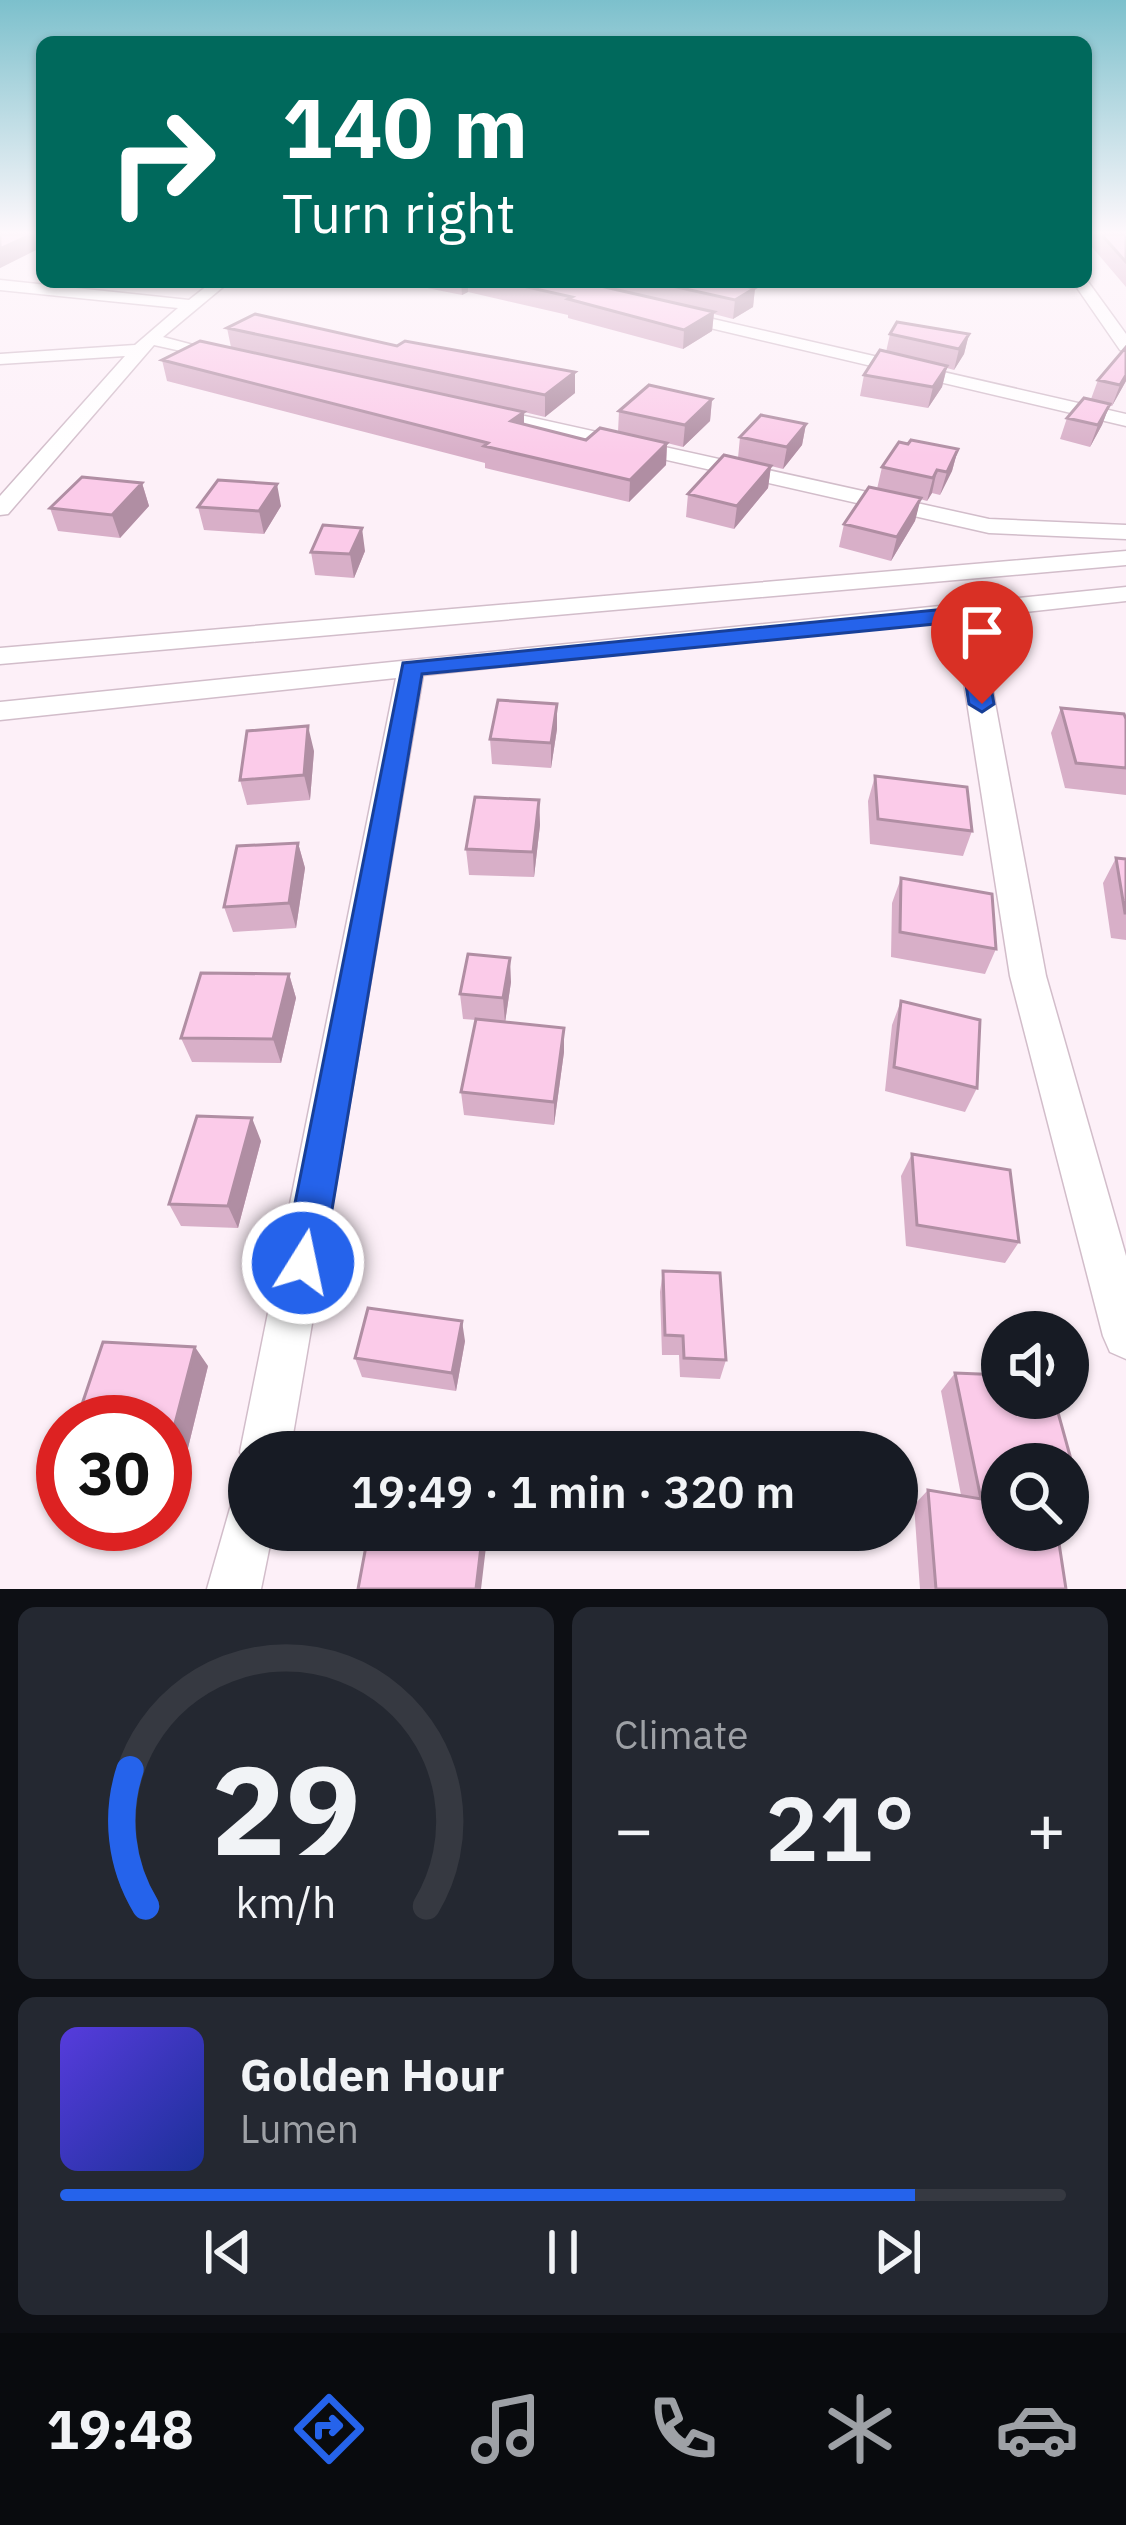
<!DOCTYPE html>
<html lang="en">
<head>
<meta charset="utf-8">
<style>
	:root { --surface:#171b24; --page:#242831; --text:#f1f3f6; --muted:#9ea1a6; --line:#363941; --accent:#2563eb }
	body { margin:0; font-family:"IBM Plex Sans",sans-serif; background:var(--page); color:var(--text); height:100vh; display:flex; flex-direction:column; font-size:45px; white-space:nowrap }
	* { box-sizing:border-box; margin:0 }
	p { font-size:39px; color:var(--muted) }
	.icon { flex:none; width:66px; height:66px; fill:none; stroke:currentColor; stroke-width:2; stroke-linecap:round; stroke-linejoin:round }
	.map { position:relative; height:1589px; overflow:hidden }
	.side { display:flex; flex-direction:column; gap:18px; padding:18px; background:#0d0f14; flex:1 }
	.side>* { flex:none }
	.hud { position:absolute; left:36px; top:36px; width:1056px; height:252px; border-radius:18px; box-shadow:0 3px 9px #0004; background:#00695c; color:#fff; overflow:hidden }
	.tools { position:absolute; left:981px; top:1311px; display:grid; gap:24px }
	.tools a { display:grid; place-items:center; width:108px; height:108px; border-radius:50%; background:var(--surface); box-shadow:0 3px 9px #0004; font-size:60px }
	.speed { position:absolute; left:36px; top:1395px; display:flex; gap:24px; font-size:60px; font-weight:700; text-align:center }
	.speed>* { display:grid; place-content:center; width:156px; height:156px; border-radius:50%; background:var(--surface); box-shadow:0 3px 9px #0004; line-height:1 }
	.speed .limit { border:18px solid #d22; background:#fff; color:#111 }
	.pin { position:absolute; display:grid; place-items:center; width:102px; height:102px; color:#fff; margin:-123px -51px; border-radius:50% 50% 50% 0; rotate:-45deg; box-shadow:0 0 12px #0007 }
	.pin .icon { rotate:45deg }
	.me { position:absolute; width:132px; margin:-66px; rotate:10deg; stroke-linejoin:round; filter:drop-shadow(0 0 9px #0008) }
	.turn { display:flex; align-items:center; gap:42px; height:252px; padding:0 48px; font-size:54px }
	.turn .icon { width:156px; height:156px; stroke-width:2.5 }
	.turn b { display:block; font-size:84px; line-height:102px }
	.big { font-size:90px; font-weight:600; line-height:1.1 }
	.side .widget { flex:1; display:flex; flex-direction:column; justify-content:center; gap:18px; min-width:0; padding:0 42px; border-radius:18px; background:var(--page) }
	.side .dial { align-items:center; gap:0 }
	.dial svg { height:312px; overflow:visible; fill:none; stroke:var(--line); stroke-width:7; stroke-linecap:round; text-anchor:middle }
	.dial text { fill:var(--text); stroke:none }
	.song { display:flex; align-items:center; gap:36px }
	.cover { width:144px; height:144px; border-radius:18px; background:linear-gradient(135deg,hsl(250 70% 55%),hsl(230 70% 35%)) }
	.played { height:12px; border-radius:6px; background:linear-gradient(90deg,var(--accent) 85%,var(--line) 85%) }
	.keys { display:flex; justify-content:space-around; direction:ltr }
	.heat { display:flex; justify-content:space-between; align-items:center; font-size:66px; direction:ltr }
	.side .tiles { flex:1; display:grid; gap:18px; grid-template-columns:1fr 1fr }
	.widget:last-child { grid-column:span 2 }
	.trip { position:absolute; left:228px; top:1431px; width:690px; height:120px; border-radius:60px; background:var(--surface); box-shadow:0 3px 9px #0004; font-weight:600; line-height:120px; text-align:center }
	.menu { display:flex; height:192px; justify-content:space-around; align-items:center; background:#090b0e; color:var(--muted) }
	.menu .icon { width:84px; height:84px }
	.menu .on { color:var(--accent) }
	.menu b { font-size:54px; color:var(--text) }
	.map>svg:first-child { display:block }
	.lines { fill:none; stroke-linecap:round; stroke-linejoin:round }
	.street-casing { stroke:#d2bdca; stroke-width:3 }
	.street { fill:#fff; fill-rule:evenodd }
	.wall { fill:#d8afc8 }
	.shaded-wall { fill:#b08ea3 }
	.building { fill:#fbcbe9; stroke:#b08ea3; stroke-width:3 }
	.route { fill:#2563eb; stroke:#184099; stroke-width:3 }
</style>
</head>
<body>
<div class="map">
<svg width="1126" height="1589" viewBox="0 0 1126 1589">
	<rect width="100%" height="100%" fill="#fdf0f8"/>
	<g class="lines">
		<defs>
			<path id="street" d="M1086,279L1126,334V351L1120,350L1073,282Z
				M0,280L189,300L212,282H229L163,337L235,356L226,361L154,345L8,514L0,515V496L125,356L0,364V354L135,345L178,308L0,290Z
				M674,310L1126,414V426L668,318L666,315Z
				M484,407L989,519L1126,525V539L989,533L477,417V409Z
				M1126,551V565L0,664V648Z
				M1126,587V601L979,617L1046,976L1126,1256V1359L1110,1352L1103,1336L1010,976L954,619L423,675L290,1452H249L248,1469L240,1452L396,678L0,720V702Z
				M249,1497V1530H273L261,1589H207L231,1505Z"/>
		</defs>
		<use href="#street" class="street-casing"/>
		<use href="#street" class="street"/>
	</g>
	<path class="wall" d="M0,234H42V249H38L0,268Z
		M1086,234H1126V287L1086,240Z
		M397,282H725L755,288L753,307L733,319L714,314L712,331L683,349L568,318V315L468,292L462,295Z
		M227,328L397,346L575,372V393L545,417L524,412V425L586,440L618,432L619,411L712,399L710,421L683,447L667,443L666,465L629,502L485,468V463L167,381L162,360L231,347Z
		M890,334H969L964,354L954,370L947,368L942,387L928,408L860,396L864,375L886,352Z
		M1098,380L1126,381L1112,406H1109L1102,425L1090,447L1060,439L1067,418L1091,399Z
		M806,424L802,445L783,469L771,466L768,488L734,529L686,517L688,494L738,458L740,437Z
		M958,449L952,471L940,495L932,493L927,501L920,499L915,521L891,561L839,547L844,524L877,489L882,467Z
		M142,483L149,506L120,538L58,531L50,508Z
		M281,506L264,534L204,530L198,507Z
		M365,551L354,578L315,575L311,552Z
		M557,704V729L551,768L492,764L490,739Z
		M1061,708L1126,719V795L1065,788L1051,733Z
		M314,751L310,800L247,805L240,780Z
		M875,776L972,831L963,856L870,844L868,801Z
		M539,800L540,825L534,877L469,875L466,849Z
		M298,843L305,868L296,928L233,932L224,907Z
		M1116,858L1126,859V940L1111,938L1103,883Z
		M901,878L996,949L985,974L891,957L892,903Z
		M289,974L296,998L281,1063L192,1062L181,1038Z
		M511,982L505,1022L564,1028V1052L554,1125L464,1115L461,1092L476,1020L463,1019L460,994Z
		M901,1001L977,1088L965,1112L885,1091L892,1025Z
		M261,1141L238,1228L181,1226L169,1204Z
		M912,1154L1019,1242L1005,1263L906,1246L901,1176Z
		M663,1271L726,1360L720,1379L680,1377L679,1355H662L660,1292Z
		M465,1341L456,1391L362,1377L355,1358Z
		M208,1366L187,1452L165,1451V1422Z
		M955,1373L1002,1375V1398H1054L1077,1481L1068,1488V1464H1002V1530H1057L1066,1589H920L914,1505L928,1490L961,1495L941,1391Z"/>
	<path class="shaded-wall" d="M33,234L38,249L0,268V249Z
		M461,282H468V292L462,295Z
		M755,288L753,307L733,319L735,300Z
		M714,312L712,331L683,349L684,330Z
		M969,334L964,354L954,370L959,349Z
		M947,366L942,387L928,408L933,387Z
		M575,372V393L545,417V395Z
		M1126,375V381L1112,406L1120,385Z
		M712,399L710,421L683,447L685,425Z
		M1110,404L1102,425L1090,447L1098,425Z
		M524,412V433L511,421Z
		M806,424L802,445L783,469L787,447Z
		M667,443L666,465L629,502L630,480Z
		M958,449L952,471L940,495L947,472Z
		M771,466L768,488L734,529L737,506Z
		M937,470L932,493L927,501L933,478Z
		M142,483L149,506L120,538L112,515Z
		M277,484L281,506L264,534L259,511Z
		M921,498L915,521L891,561L897,537Z
		M362,528L365,551L354,578L350,554Z
		M557,704V729L551,768V743Z
		M308,726L314,751L310,800L304,775Z
		M539,800L540,825L534,877L533,852Z
		M298,843L305,868L296,928L289,903Z
		M510,958L511,982L505,1023L503,998Z
		M289,974L296,998L281,1063L273,1039Z
		M564,1028V1052L554,1125V1102Z
		M252,1118L261,1141L238,1228L228,1206Z
		M462,1321L465,1341L456,1391L452,1373Z
		M195,1347L208,1366L187,1452L172,1435Z
		M483,1530H488L481,1589H476Z"/>
	<path class="building" d="M0,234H32L0,249Z
		M1101,234H1126V262Z
		M505,282H583L714,312L684,330L568,299L572,297Z
		M654,282H725L755,288L735,300Z
		M255,314L397,346L405,341L575,372L545,395L227,328Z
		M897,322L969,334L959,349L890,334Z
		M200,341L524,412L511,421L586,440L600,428L667,443L630,480L484,446L488,443L162,360Z
		M1126,347V375L1120,385L1098,380Z
		M880,350L947,366L933,387L864,375Z
		M649,385L712,399L685,425L619,411Z
		M1084,398L1110,404L1098,425L1067,418Z
		M761,415L806,424L787,447L740,437Z
		M911,440L958,449L947,472L937,470L933,478L882,467L899,442L908,444Z
		M724,455L771,466L737,506L688,494Z
		M82,477L142,483L112,515L50,508Z
		M218,480L277,484L259,511L198,507Z
		M869,487L921,498L897,537L844,524Z
		M323,525L362,528L350,554L311,552Z
		M498,700L557,704L551,743L490,739Z
		M1061,708L1124,714L1126,719V768L1076,763Z
		M308,726L304,775L240,780L247,731Z
		M875,776L967,787L972,831L878,819Z
		M475,797L539,800L533,852L466,849Z
		M298,843L289,903L224,907L237,846Z
		M1116,858L1126,859V913H1125Z
		M901,878L992,894L996,949L900,932Z
		M468,954L510,958L503,998L460,994Z
		M201,973L289,974L273,1039L181,1038Z
		M901,1001L980,1020L977,1088L894,1067Z
		M476,1019L564,1028L554,1102L461,1092Z
		M197,1116L252,1118L228,1206L169,1204Z
		M912,1154L1010,1170L1019,1242L917,1225Z
		M663,1271L720,1273L726,1360L684,1358L683,1336L665,1335Z
		M368,1308L462,1321L452,1373L355,1358Z
		M103,1342L195,1347L172,1435L165,1434V1422H76Z
		M955,1373L1002,1375V1398H1054L1077,1481H1068V1464H1002V1530H1057L1066,1589H936L928,1490L981,1499Z
		M369,1530H483L476,1589H358Z"/>
	<linearGradient id="sky" x2="0" y2="1"><stop stop-color="#7cc0cc"/><stop offset="0.51" stop-color="#fef8fc"/><stop offset="1" stop-color="#fef8fc" stop-opacity="0"/></linearGradient>
	<rect width="1126" height="456" fill="url(#sky)"/>
	<path class="route" d="M966,607L978,614L994,704L982,712L969,704L956,622L422,674L323,1263L317,1277L303,1283L289,1277L283,1263L403,663Z"/>
</svg>
<div class="tools">
<a><svg class="icon" aria-label="sound" viewBox="0 0 24 24"><path d="M4 9h4l5-4v14l-5-4H4zM17 9q2 3 0 6"/></svg></a>
<a><svg class="icon" aria-label="search" viewBox="0 0 24 24"><circle cx="10" cy="10" r="6"/><path d="M15 15l6 6"/></svg></a>
</div>
<div class="speed"><div class="limit">30</div></div>
<div class="pin" style="left:982px;top:704px;background:#d93025"><svg class="icon" aria-label="arrive" viewBox="0 0 24 24"><path d="M6 21V4h12l-3 4 3 4H6"/></svg></div>
<svg class="me" style="left:303px;top:1263px" viewBox="-20 -20 40 40"><circle r="17" fill="#2563eb" stroke="#fff" stroke-width="3"/><path d="M0-11L8 9 0 5-8 9z" fill="#fff"/></svg>
<div class="trip">19:49 · 1 min · 320 m</div>
<div class="hud">
<div class="turn"><svg class="icon" aria-label="right" viewBox="0 0 24 24"><path d="M7 20v-9h11M14 6l5 5-5 5"/></svg><div><b>140 m</b>Turn right</div></div>
</div>
</div>
<section class="side">
<div class="tiles">
<div class="widget dial"><svg viewBox="0 0 100 80">
<path d="M14 69A42 42 0 1 1 86 69"/>
<path d="M14 69A42 42 0 0 1 10 34" stroke="#2563eb"/>
<text x="50" y="56" font-size="32" font-weight="700">29</text>
<text x="50" y="72" font-size="11">km/h</text>
</svg></div>
<div class="widget"><p>Climate</p>
<div class="heat"><a>−</a><b class="big">21°</b><a>+</a></div>
</div>
<div class="widget">
<div class="song"><i class="cover"></i><div><b>Golden Hour</b><p>Lumen</p></div></div>
<div class="played"></div>
<div class="keys"><svg class="icon" aria-label="previous" viewBox="0 0 24 24"><path d="M18 5L8 12l10 7zM5 5v14"/></svg><svg class="icon" aria-label="pause" viewBox="0 0 24 24"><path d="M8 5v14M16 5v14"/></svg><svg class="icon" aria-label="next" viewBox="0 0 24 24"><path d="M6 5l10 7-10 7zM19 5v14"/></svg></div>
</div>
</div>
</section>
<nav class="menu">
<b>19:48</b>
<svg class="icon on" aria-label="directions" viewBox="0 0 24 24"><path d="M12 3l9 9-9 9-9-9zM9 14v-3h6M13 9l2 2-2 2"/></svg>
<svg class="icon" aria-label="music" viewBox="0 0 24 24"><path d="M9 18V5l10-2v13"/><circle cx="6" cy="18" r="3"/><circle cx="16" cy="16" r="3"/></svg>
<svg class="icon" aria-label="phone" viewBox="0 0 24 24"><path d="M5 4h4l2 5-3 2q2 4 5 5l2-3 5 2v4C11 20 4 13 5 4z"/></svg>
<svg class="icon" aria-label="climate" viewBox="0 0 24 24"><path d="M12 3v18M4 7l16 10M4 17L20 7"/></svg>
<svg class="icon" aria-label="car" viewBox="0 0 24 24"><path d="M5 17H2v-5l4-1 3-4h7l3 4 3 1v5h-3M9 17h6M6 11h13"/><circle cx="7" cy="17" r="2"/><circle cx="17" cy="17" r="2"/></svg>
</nav>
</body>
</html>
